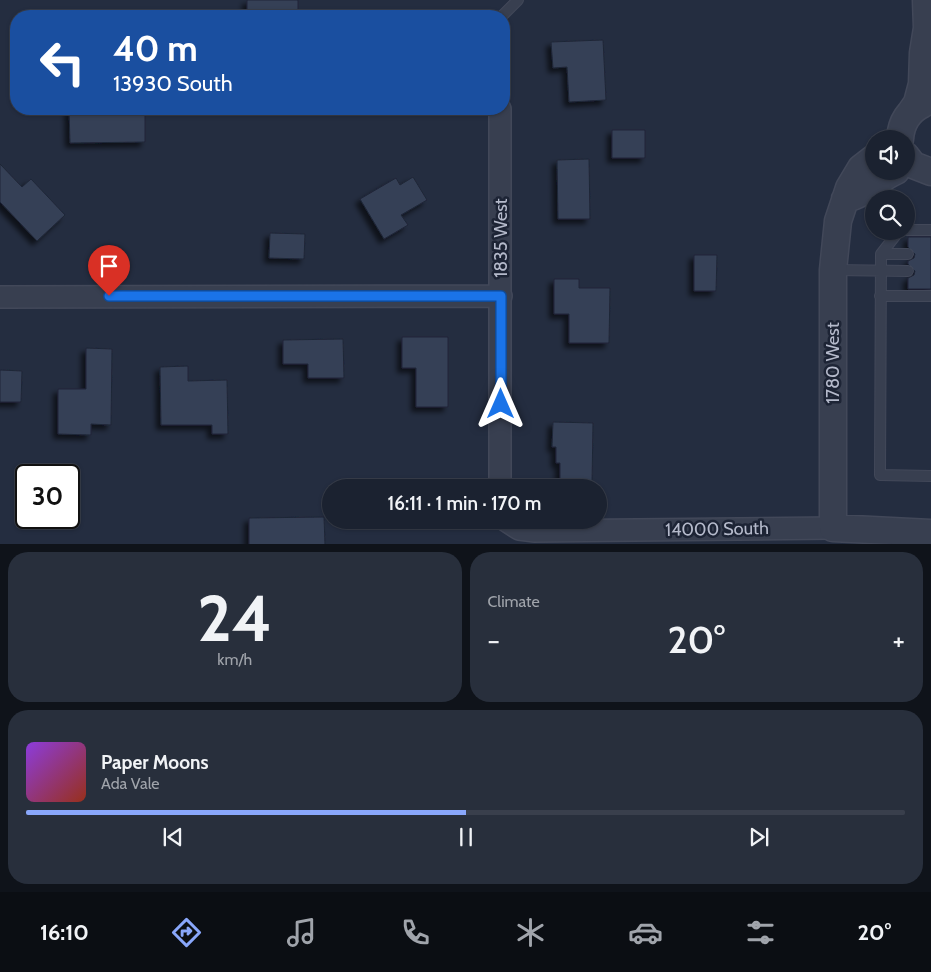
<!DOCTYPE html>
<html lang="en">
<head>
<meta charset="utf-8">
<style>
	:root { --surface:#1b2230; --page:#282f3c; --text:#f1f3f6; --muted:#a0a4ab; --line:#393f4c; --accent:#89a7fb }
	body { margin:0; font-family:Cabin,sans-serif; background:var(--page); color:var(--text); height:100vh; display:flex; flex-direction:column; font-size:19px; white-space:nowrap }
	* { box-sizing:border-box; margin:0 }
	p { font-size:16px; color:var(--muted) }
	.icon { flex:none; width:28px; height:28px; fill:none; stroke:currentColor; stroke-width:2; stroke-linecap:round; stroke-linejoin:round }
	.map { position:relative; height:544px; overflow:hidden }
	.side { display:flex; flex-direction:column; gap:8px; padding:8px; background:#0f131a; flex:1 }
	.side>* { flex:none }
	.banner { position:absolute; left:10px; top:10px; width:500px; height:105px; border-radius:20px; box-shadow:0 1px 4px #0004,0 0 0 1px var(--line); background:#1a4fa0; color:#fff; overflow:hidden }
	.buttons { position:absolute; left:865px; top:130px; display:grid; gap:10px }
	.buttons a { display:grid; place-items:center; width:50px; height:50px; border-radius:50%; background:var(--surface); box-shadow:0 1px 4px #0004,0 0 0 1px var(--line); font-size:25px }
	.speed { position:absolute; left:15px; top:464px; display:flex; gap:10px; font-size:25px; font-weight:700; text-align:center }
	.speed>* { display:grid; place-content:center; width:65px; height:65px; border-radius:50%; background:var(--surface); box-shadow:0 1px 4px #0004,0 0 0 1px var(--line); line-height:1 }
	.speed .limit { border:2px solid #111; border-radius:8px; background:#fff; color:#111 }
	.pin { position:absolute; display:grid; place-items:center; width:42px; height:42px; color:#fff; margin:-51px -21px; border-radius:50% 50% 50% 0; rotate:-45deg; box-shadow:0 0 5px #0007 }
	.pin .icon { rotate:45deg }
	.me { position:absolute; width:55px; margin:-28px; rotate:0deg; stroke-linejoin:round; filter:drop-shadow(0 0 4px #0008) }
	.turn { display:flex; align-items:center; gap:18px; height:105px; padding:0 20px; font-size:22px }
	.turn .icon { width:65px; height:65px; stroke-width:2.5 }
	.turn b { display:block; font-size:35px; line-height:42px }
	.big { font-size:38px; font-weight:600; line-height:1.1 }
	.side .card { flex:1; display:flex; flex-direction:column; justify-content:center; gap:8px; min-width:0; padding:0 18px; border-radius:20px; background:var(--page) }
	.side .dial { align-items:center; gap:0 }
	.dial b { font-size:65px; line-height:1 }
	.song { display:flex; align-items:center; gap:15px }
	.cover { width:60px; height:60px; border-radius:8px; background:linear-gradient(135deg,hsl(270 70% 55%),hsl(10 70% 35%)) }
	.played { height:5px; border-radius:2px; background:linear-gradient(90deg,var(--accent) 50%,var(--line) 50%) }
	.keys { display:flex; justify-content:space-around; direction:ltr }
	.heat { display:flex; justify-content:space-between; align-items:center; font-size:28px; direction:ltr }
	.side .tiles { flex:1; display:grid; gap:8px; grid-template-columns:1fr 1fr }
	.card:last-child { grid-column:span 2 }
	.trip { position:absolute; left:322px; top:479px; width:285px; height:50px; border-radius:25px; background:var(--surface); box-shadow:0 1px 4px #0004,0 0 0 1px var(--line); font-weight:600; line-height:50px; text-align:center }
	.tabs { display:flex; height:80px; justify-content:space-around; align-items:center; background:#0b0e13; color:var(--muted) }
	.tabs .icon { width:35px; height:35px }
	.tabs .selected { color:var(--accent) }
	.tabs b { font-size:22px; color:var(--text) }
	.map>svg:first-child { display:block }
	.building { fill:#364056; stroke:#1f2637; filter:url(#shadow) }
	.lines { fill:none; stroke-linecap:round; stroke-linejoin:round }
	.service-casing { stroke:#424859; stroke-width:12 }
	.minor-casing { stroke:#424859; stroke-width:24 }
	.tertiary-casing { stroke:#424859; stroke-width:29 }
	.service { stroke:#383f50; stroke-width:10 }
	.minor { stroke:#383f50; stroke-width:21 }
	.tertiary { stroke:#383f50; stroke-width:26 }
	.route-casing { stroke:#114b97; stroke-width:12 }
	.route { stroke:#1a73e8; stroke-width:9 }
	.labels { text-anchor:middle; stroke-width:5; stroke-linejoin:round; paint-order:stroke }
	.street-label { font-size:18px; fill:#b5bacb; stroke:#1d2435 }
</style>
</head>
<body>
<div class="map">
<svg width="931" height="545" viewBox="0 0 931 545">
	<defs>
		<filter id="shadow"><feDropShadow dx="-4.5" dy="4.5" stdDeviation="2.5" flood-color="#0009"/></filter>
	</defs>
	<rect width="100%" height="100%" fill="#242d40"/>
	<path class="building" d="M247,0H298V16H247Z
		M603,40L606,100L569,102L567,67L553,68L551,42Z
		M69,109H145V142L70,143Z
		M612,130H645V158H612Z
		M589,159L590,219H558L557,160Z
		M0,164L22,187L31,179L65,215L37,241L0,202Z
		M413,177L427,200L401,215L408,225L384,239L360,199L396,178L400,185Z
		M270,233L305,234L304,259L269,258Z
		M908,237H931V289H908V278L914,275L915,271L908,264V261L914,258L915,254L908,247Z
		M694,255H717L716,291H694Z
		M554,279H579V288H610L609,343H569V314H554Z
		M402,337H448V407H416V368H402Z
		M343,339L344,378H308V364H283V340Z
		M86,348L112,349L111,425L91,424V435L58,434V389H86Z
		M188,366V381L227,380L228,434H212V425H161L160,367Z
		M0,370L22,371L21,402H0Z
		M553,422L593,423L592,483L560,482V463H556V447H552Z
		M324,517L325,545H249V518Z"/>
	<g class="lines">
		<defs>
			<path id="service" d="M502,16L518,0
				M906,230H931
				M899,231L881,254L880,475L931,476
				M881,254H908
				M834,270L908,271
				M880,296H931"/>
			<path id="minor" d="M0,297L501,296
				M500,488V109
				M505,520L519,529L535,531L833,528"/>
			<path id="tertiary" d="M910,113L917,103L922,84L923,53L927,28L926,0
				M900,139C901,123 908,111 923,104
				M906,156L913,165L931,172
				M874,158L861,168L849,188L838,221L833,270V528L931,533
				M845,199C866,195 877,179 896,171"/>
		</defs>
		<use href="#service" class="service-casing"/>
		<use href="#minor" class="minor-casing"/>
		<use href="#tertiary" class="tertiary-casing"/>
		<use href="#service" class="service"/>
		<use href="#minor" class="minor"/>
		<use href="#tertiary" class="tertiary"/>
	</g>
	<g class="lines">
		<defs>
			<path id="route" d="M109,296H501V404"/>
		</defs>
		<use href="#route" class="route-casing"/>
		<use href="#route" class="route"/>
	</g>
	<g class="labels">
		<g class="street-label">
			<text transform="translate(501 238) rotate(-90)" y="6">1835 West</text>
			<text transform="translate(833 363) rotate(-90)" y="6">1780 West</text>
			<text transform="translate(717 529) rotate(-1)" y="6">14000 South</text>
		</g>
	</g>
</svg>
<div class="buttons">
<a><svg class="icon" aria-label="sound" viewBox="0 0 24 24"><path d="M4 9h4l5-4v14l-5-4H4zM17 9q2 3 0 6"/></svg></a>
<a><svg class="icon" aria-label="search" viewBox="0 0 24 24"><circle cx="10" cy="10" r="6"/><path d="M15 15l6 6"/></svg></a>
</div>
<div class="speed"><div class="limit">30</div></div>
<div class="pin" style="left:109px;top:296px;background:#d93025"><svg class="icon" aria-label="arrive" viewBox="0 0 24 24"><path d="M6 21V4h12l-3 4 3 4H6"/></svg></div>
<svg class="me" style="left:501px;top:404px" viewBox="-20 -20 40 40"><path d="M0-17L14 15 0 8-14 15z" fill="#1a73e8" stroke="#fff" stroke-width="4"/></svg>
<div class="trip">16:11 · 1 min · 170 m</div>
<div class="banner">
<div class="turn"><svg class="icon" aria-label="left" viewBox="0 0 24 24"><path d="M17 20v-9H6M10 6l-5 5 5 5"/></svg><div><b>40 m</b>13930 South</div></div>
</div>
</div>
<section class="side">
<div class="tiles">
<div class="card dial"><b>24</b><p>km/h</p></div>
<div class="card"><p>Climate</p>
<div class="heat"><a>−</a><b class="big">20°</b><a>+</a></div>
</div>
<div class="card">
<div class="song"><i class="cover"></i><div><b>Paper Moons</b><p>Ada Vale</p></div></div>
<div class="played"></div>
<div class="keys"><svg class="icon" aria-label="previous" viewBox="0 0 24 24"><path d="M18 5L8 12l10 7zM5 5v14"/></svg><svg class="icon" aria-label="pause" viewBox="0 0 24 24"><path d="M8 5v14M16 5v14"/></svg><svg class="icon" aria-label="next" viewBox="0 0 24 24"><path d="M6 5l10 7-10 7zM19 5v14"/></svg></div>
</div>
</div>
</section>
<nav class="tabs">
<b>16:10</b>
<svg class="icon selected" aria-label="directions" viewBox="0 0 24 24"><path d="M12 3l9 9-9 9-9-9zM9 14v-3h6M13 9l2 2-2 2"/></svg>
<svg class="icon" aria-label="music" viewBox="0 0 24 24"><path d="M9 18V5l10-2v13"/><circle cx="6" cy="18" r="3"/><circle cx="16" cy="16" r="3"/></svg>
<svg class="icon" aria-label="phone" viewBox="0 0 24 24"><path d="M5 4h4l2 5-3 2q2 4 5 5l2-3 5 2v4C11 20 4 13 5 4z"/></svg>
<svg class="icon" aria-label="climate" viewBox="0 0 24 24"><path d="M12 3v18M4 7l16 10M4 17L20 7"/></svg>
<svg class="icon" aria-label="car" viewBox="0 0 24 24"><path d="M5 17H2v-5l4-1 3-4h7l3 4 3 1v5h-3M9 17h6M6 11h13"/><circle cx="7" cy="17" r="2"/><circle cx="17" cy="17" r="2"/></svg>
<svg class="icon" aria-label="filters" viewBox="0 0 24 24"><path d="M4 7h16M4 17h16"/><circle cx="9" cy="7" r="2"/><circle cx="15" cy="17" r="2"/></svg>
<b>20°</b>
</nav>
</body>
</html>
